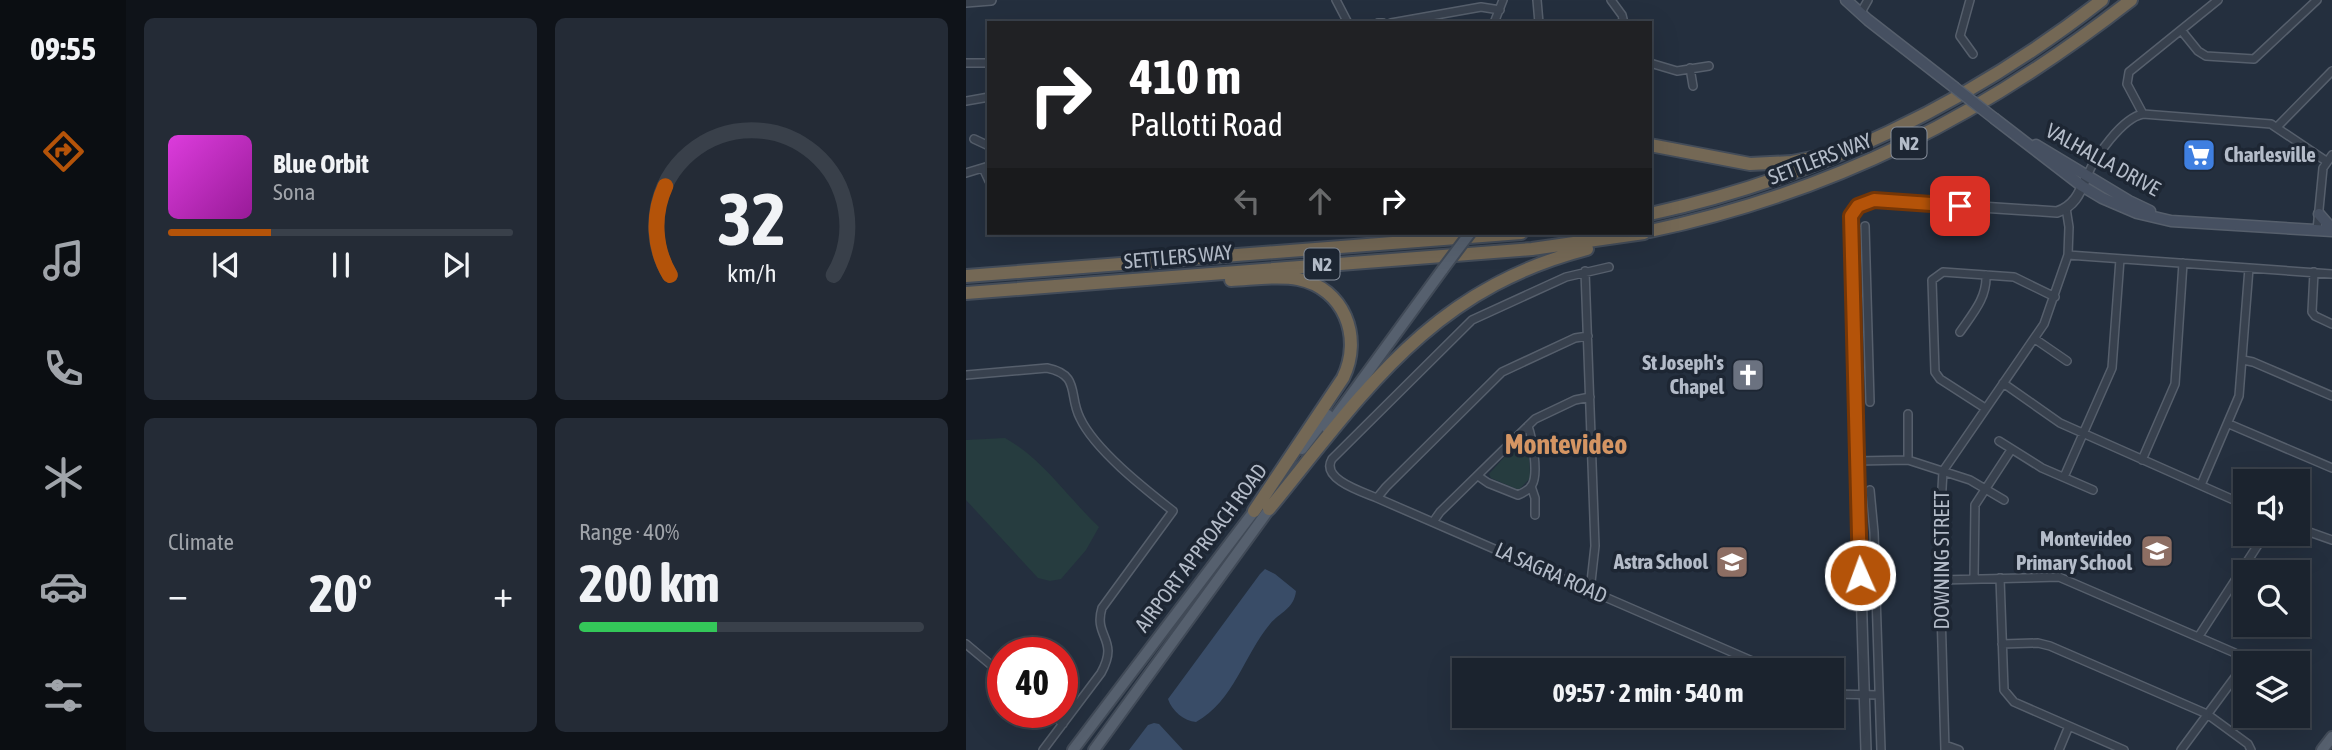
<!DOCTYPE html>
<html lang="en">
<head>
<meta charset="utf-8">
<style>
	:root { --surface:#1b232e; --page:#242b36; --text:#f1f3f6; --muted:#a0a4aa; --line:#39404a; --accent:#b45309 }
	body { margin:0; font-family:"Asap Condensed",sans-serif; background:var(--page); color:var(--text); height:100vh; display:flex; flex-direction:column; font-size:26px; white-space:nowrap }
	* { box-sizing:border-box; margin:0 }
	p { font-size:23px; color:var(--muted) }
	.icon { flex:none; width:38px; height:38px; fill:none; stroke:currentColor; stroke-width:2; stroke-linecap:round; stroke-linejoin:round }
	.map { position:relative; flex:1; overflow:hidden }
	.panel { display:flex; flex-direction:column; gap:18px; padding:18px; background:#0f1319; width:840px }
	.panel>* { flex:none }
	.guide { position:absolute; left:21px; top:21px; width:665px; height:214px; border-radius:0px; box-shadow:0 7px 28px #0002,0 0 0 2px var(--line); background:#202124; color:#fff; overflow:hidden }
	.tools { position:absolute; left:1267px; top:469px; display:grid; gap:14px }
	.tools a { display:grid; place-items:center; width:77px; height:77px; border-radius:0px; background:var(--surface); box-shadow:0 7px 28px #0002,0 0 0 2px var(--line); font-size:35px }
	.speed { position:absolute; left:21px; top:637px; display:flex; gap:14px; font-size:35px; font-weight:700; text-align:center }
	.speed>* { display:grid; place-content:center; width:91px; height:91px; border-radius:50%; background:var(--surface); box-shadow:0 7px 28px #0002,0 0 0 2px var(--line); line-height:1 }
	.speed .limit { border:10px solid #d22; background:#fff; color:#111 }
	.pin { position:absolute; display:grid; place-items:center; width:60px; height:60px; color:#fff; margin:-30px; border-radius:14px; box-shadow:0 4px 10px #0006 }
	.me { position:absolute; width:77px; margin:-38px; rotate:358deg; stroke-linejoin:round; filter:drop-shadow(0 0 5px #0008) }
	.turn { display:flex; align-items:center; gap:24px; height:147px; padding:0 28px; font-size:32px }
	.turn .icon { width:91px; height:91px; stroke-width:2.5 }
	.turn b { display:block; font-size:49px; line-height:60px }
	.lanes { display:flex; align-items:center; height:66px; padding:0 28px; background:#0003; justify-content:center; gap:35px; direction:ltr }
	.lanes .off { opacity:.35 }
	.big { font-size:52px; font-weight:700; line-height:1.1 }
	.panel .widget { flex:1; display:flex; flex-direction:column; justify-content:center; gap:10px; min-width:0; padding:0 24px; border-radius:10px; background:var(--page) }
	.panel .dial { align-items:center; gap:0 }
	.dial svg { height:182px; overflow:visible; fill:none; stroke:var(--line); stroke-width:7; stroke-linecap:round; text-anchor:middle }
	.dial text { fill:var(--text); stroke:none }
	.song { display:flex; align-items:center; gap:21px }
	.cover { width:84px; height:84px; border-radius:10px; background:linear-gradient(135deg,hsl(300 70% 55%),hsl(300 70% 35%)) }
	.played { height:7px; border-radius:4px; background:linear-gradient(90deg,var(--accent) 30%,var(--line) 30%) }
	.keys { display:flex; justify-content:space-around; direction:ltr }
	.heat { display:flex; justify-content:space-between; align-items:center; font-size:38px; direction:ltr }
	.charge { height:10px; border-radius:5px; background:linear-gradient(90deg,#34c759 40%,var(--line) 0) }
	.panel .tiles { flex:1; display:grid; gap:18px; grid-template-columns:repeat(2,1fr) }
	.trip { position:absolute; left:486px; top:658px; width:392px; height:70px; border-radius:0px; background:var(--surface); box-shadow:0 7px 28px #0002,0 0 0 2px var(--line); font-weight:700; line-height:70px; text-align:center }
	main { display:flex; flex:1; min-height:0 }
	.tab-bar { display:flex; flex-direction:column; width:126px; justify-content:space-around; align-items:center; background:#0b0e12; color:var(--muted) }
	.tab-bar .icon { width:49px; height:49px }
	.tab-bar .current { color:var(--accent) }
	.tab-bar b { font-size:32px; color:var(--text) }
	.map>svg:first-child { display:block }
	.green { fill:#263c3f }
	.water { fill:#394c67 }
	.lines { fill:none; stroke-linecap:round; stroke-linejoin:round }
	.minor-casing { stroke:#565f6c; stroke-width:10 }
	.tertiary-casing { stroke:#565f6c; stroke-width:12 }
	.secondary-casing { stroke:#565f6c; stroke-width:13 }
	.primary-casing { stroke:#414a57; stroke-width:14 }
	.motorway-casing { stroke:#434c59; stroke-width:16 }
	.minor { stroke:#38414e; stroke-width:7 }
	.tertiary { stroke:#38414e; stroke-width:9 }
	.secondary { stroke:#465061; stroke-width:10 }
	.primary { stroke:#56606e; stroke-width:10 }
	.motorway { stroke:#746855; stroke-width:12 }
	.secondary-bridge-casing { stroke:#565f6c; stroke-width:13; stroke-linecap:butt }
	.primary-bridge-casing { stroke:#414a57; stroke-width:14; stroke-linecap:butt }
	.secondary-bridge { stroke:#465061; stroke-width:10 }
	.primary-bridge { stroke:#56606e; stroke-width:10 }
	.route-casing { stroke:#753606; stroke-width:18 }
	.route { stroke:#b45309; stroke-width:12 }
	.labels { text-anchor:middle; stroke-width:7; stroke-linejoin:round; paint-order:stroke }
	.shield { fill:#1d2633; stroke:#878f9c; stroke-width:2 }
	.shield-label { font-size:19px; font-weight:bold; fill:#b4bcc9 }
	.poi-label { font-size:21px; font-weight:bold; fill:#b4bcc9; stroke:#1d2633; text-anchor:end }
	.street-label { font-size:21px; fill:#b4bcc9; stroke:#1d2633 }
	.district-label { font-size:28px; font-weight:bold; fill:#d59563; stroke:#1d2633 }
</style>
</head>
<body>
<main>
<nav class="tab-bar">
<b>09:55</b>
<svg class="icon current" aria-label="directions" viewBox="0 0 24 24"><path d="M12 3l9 9-9 9-9-9zM9 14v-3h6M13 9l2 2-2 2"/></svg>
<svg class="icon" aria-label="music" viewBox="0 0 24 24"><path d="M9 18V5l10-2v13"/><circle cx="6" cy="18" r="3"/><circle cx="16" cy="16" r="3"/></svg>
<svg class="icon" aria-label="phone" viewBox="0 0 24 24"><path d="M5 4h4l2 5-3 2q2 4 5 5l2-3 5 2v4C11 20 4 13 5 4z"/></svg>
<svg class="icon" aria-label="climate" viewBox="0 0 24 24"><path d="M12 3v18M4 7l16 10M4 17L20 7"/></svg>
<svg class="icon" aria-label="car" viewBox="0 0 24 24"><path d="M5 17H2v-5l4-1 3-4h7l3 4 3 1v5h-3M9 17h6M6 11h13"/><circle cx="7" cy="17" r="2"/><circle cx="17" cy="17" r="2"/></svg>
<svg class="icon" aria-label="filters" viewBox="0 0 24 24"><path d="M4 7h16M4 17h16"/><circle cx="9" cy="7" r="2"/><circle cx="15" cy="17" r="2"/></svg>
</nav>
<section class="panel">
<div class="tiles">
<div class="widget">
<div class="song"><i class="cover"></i><div><b>Blue Orbit</b><p>Sona</p></div></div>
<div class="played"></div>
<div class="keys"><svg class="icon" aria-label="previous" viewBox="0 0 24 24"><path d="M18 5L8 12l10 7zM5 5v14"/></svg><svg class="icon" aria-label="pause" viewBox="0 0 24 24"><path d="M8 5v14M16 5v14"/></svg><svg class="icon" aria-label="next" viewBox="0 0 24 24"><path d="M6 5l10 7-10 7zM19 5v14"/></svg></div>
</div>
<div class="widget dial"><svg viewBox="0 0 100 80">
<path d="M14 69A42 42 0 1 1 86 69"/>
<path d="M14 69A42 42 0 0 1 12 30" stroke="#b45309"/>
<text x="50" y="56" font-size="32" font-weight="700">32</text>
<text x="50" y="72" font-size="11">km/h</text>
</svg></div>
<div class="widget"><p>Climate</p>
<div class="heat"><a>−</a><b class="big">20°</b><a>+</a></div>
</div>
<div class="widget"><p>Range · 40%</p><b class="big">200 km</b><div class="charge"></div></div>
</div>
</section>
<div class="map">
<svg width="1366" height="750" viewBox="0 0 1366 750">
	<rect width="100%" height="100%" fill="#242f3e"/>
	<path class="green" d="M39,438C77,459 102,498 133,527L120,550L95,579L84,581L72,578L0,500V440Z
		M557,440L563,445L564,478L553,490L525,478L523,474L553,441Z"/>
	<path class="water" d="M299,569L309,574L330,591C328,609 314,612 304,624C278,655 268,701 230,722C218,721 206,711 202,699L294,574Z
		M188,723L193,724L217,750H163L182,725Z"/>
	<g class="lines">
		<defs>
			<path id="minor" d="M370,0L382,23
				M571,0L573,23
				M645,0L656,15L658,23
				M1004,0L994,36L1007,54
				M894,14L902,0
				M412,23H417
				M425,23L515,7L534,10
				M528,23L537,0
				M1215,30L1232,51L1240,56L1288,59L1351,0
				M0,63H23
				M684,63L711,71L743,66
				M724,68L727,86
				M0,101L23,97
				M1177,114L1161,84L1163,72L1252,0
				M1311,127L1366,71
				M8,139L23,146
				M17,168L23,181
				M0,173L23,166
				M1121,176C1129,157 1156,118 1177,114L1305,124L1360,161
				M899,226L904,402
				M1351,230L1357,168L1366,155
				M1102,255L1366,274
				M643,267L600,277L506,320L366,459C354,479 397,492 411,498L807,670
				M619,271L629,546L624,591
				M1348,272L1346,312L1349,316L1366,324
				M994,332C1007,313 1021,298 1020,275
				M1069,339L1101,361
				M1277,360L1287,362L1366,396
				M0,375L81,368C115,375 102,395 114,418C129,450 179,489 207,511L136,608C127,637 154,639 135,673L77,750
				M1037,383L1094,423L1279,505
				M1019,408L974,379L969,372L966,280L977,272L1048,277L1089,297
				M942,414V460
				M1263,424L1366,468
				M1033,441L1076,468L1127,490
				M1176,460L1209,384L1217,263
				M891,461L942,460L1004,480L1038,500
				M512,476L522,483L552,495C557,493 563,490 566,485C573,473 566,438 562,426
				M1098,477L1146,368L1154,259
				M1235,485L1273,396L1283,268
				M565,486L569,498V515
				M904,490L908,532L915,750
				M411,498L420,487L536,372L609,338L622,336
				M467,522L474,512L569,419L609,400L624,397
				M1332,528L1366,540
				M1008,578L1009,505L1045,450
				M1034,578L1038,690L1048,702L1158,750
				M974,580L1093,577L1269,653L1274,662L1272,673L1215,750
				M1233,636L1299,534
				M0,644L37,675
				M1036,644L1072,643L1084,646L1241,714L1282,744L1285,750
				M866,694L913,695
				M83,712L97,724
				M1318,716L1319,721
				M979,745L993,750
				M979,750L973,541L977,471L1078,324L1102,255L1103,227L1100,208
				M1093,750L1103,726"/>
			<path id="tertiary" d="M0,2L25,0
				M900,750L884,228C884,212 892,203 908,200L1091,212C1109,206 1114,192 1121,176"/>
			<path id="secondary" d="M880,0L902,20L988,87
				M1029,119L1116,186L1136,198L1171,213L1205,221L1366,231
				M1070,145L1163,201L1184,211
				M1353,214L1366,229"/>
			<path id="primary" d="M361,428L477,269
				M336,449L362,415
				M107,750L292,506
				M128,750L307,504
				M1356,750L1366,737"/>
			<path id="motorway" d="M684,145L784,164L826,162L856,156
				M684,214C850,178 1003,104 1136,0
				M684,231C868,192 1018,115 1165,0
				M0,276L555,233
				M265,280C287,279 311,275 332,279C378,288 397,337 377,378L288,511
				M0,293L566,249L678,233
				M303,509C399,391 464,290 621,249"/>
		</defs>
		<use href="#minor" class="minor-casing"/>
		<use href="#tertiary" class="tertiary-casing"/>
		<use href="#secondary" class="secondary-casing"/>
		<use href="#primary" class="primary-casing"/>
		<use href="#motorway" class="motorway-casing"/>
		<use href="#minor" class="minor"/>
		<use href="#tertiary" class="tertiary"/>
		<use href="#secondary" class="secondary"/>
		<use href="#primary" class="primary"/>
		<use href="#motorway" class="motorway"/>
		<defs>
			<path id="secondary-bridge" d="M988,87L1029,119"/>
			<path id="primary-bridge" d="M477,269L504,233"/>
		</defs>
		<use href="#secondary-bridge" class="secondary-bridge-casing"/>
		<use href="#primary-bridge" class="primary-bridge-casing"/>
		<use href="#secondary-bridge" class="secondary-bridge"/>
		<use href="#primary-bridge" class="primary-bridge"/>
	</g>
	<g class="lines">
		<defs>
			<path id="route" d="M894,575L885,216L892,206L908,200L994,206"/>
		</defs>
		<use href="#route" class="route-casing"/>
		<use href="#route" class="route"/>
	</g>
	<defs>
		<symbol id="supermarket-square" viewBox="-11 -11 22 22"><rect x="-9" y="-9" width="18" height="18" rx="4" fill="#3f7fe0" stroke="#1d2633"/><path d="M-6-5.5h2.5l.6 2H6L4.5 2H-2.5L-4.4-4H-6ZM-1.5 3.2a1.3 1.3 0 1 0 .1 0ZM3 3.2a1.3 1.3 0 1 0 .1 0Z" fill="#fff"/></symbol>
		<symbol id="church-square" viewBox="-11 -11 22 22"><rect x="-9" y="-9" width="18" height="18" rx="4" fill="#6b7280" stroke="#1d2633"/><path d="M-1.2-6h2.4v3.5h3.3v2.4h-3.3V6h-2.4V-.1h-3.3v-2.4h3.3Z" fill="#fff"/></symbol>
		<symbol id="school-square" viewBox="-11 -11 22 22"><rect x="-9" y="-9" width="18" height="18" rx="4" fill="#8d6e63" stroke="#1d2633"/><path d="M0-5L7-2L0 1L-7-2ZM-4 1L0 2.5L4 1V4Q0 6-4 4Z" fill="#fff"/></symbol>
	</defs>
	<g fill-rule="evenodd">
		<use href="#supermarket-square" x="1214" y="136" width="38" height="38"/>
		<use href="#church-square" x="763" y="356" width="38" height="38"/>
		<use href="#school-square" x="1172" y="532" width="38" height="38"/>
		<use href="#school-square" x="747" y="543" width="38" height="38"/>
	</g>
	<g class="labels">
		<g class="shield">
			<rect x="925.5" y="127.5" width="35" height="31" rx="5"/>
			<rect x="338.5" y="248.5" width="35" height="31" rx="5"/>
		</g>
		<g class="shield-label">
			<text x="943" y="150">N2</text>
			<text x="356" y="271">N2</text>
		</g>
		<g class="poi-label">
			<text x="1258" y="162" text-anchor="start">Charlesville</text>
			<text x="758" y="370">St Joseph's<tspan x="758" dy="24">Chapel</tspan></text>
			<text x="1166" y="546">Montevideo<tspan x="1166" dy="24">Primary School</tspan></text>
			<text x="742" y="569">Astra School</text>
		</g>
		<g class="street-label">
			<text transform="translate(854 159) rotate(-21)" y="7">SETTLERS WAY</text>
			<text transform="translate(1137 160) rotate(29)" y="7">VALHALLA DRIVE</text>
			<text transform="translate(212 257) rotate(-5)" y="7">SETTLERS WAY</text>
			<text transform="translate(235 548) rotate(-53)" y="7">AIRPORT APPROACH ROAD</text>
			<text transform="translate(976 560) rotate(-90)" y="7">DOWNING STREET</text>
			<text transform="translate(585 573) rotate(24)" y="7">LA SAGRA ROAD</text>
		</g>
		<g class="district-label">
			<text x="600" y="454">Montevideo</text>
		</g>
	</g>
</svg>
<div class="tools">
<a><svg class="icon" aria-label="sound" viewBox="0 0 24 24"><path d="M4 9h4l5-4v14l-5-4H4zM17 9q2 3 0 6"/></svg></a>
<a><svg class="icon" aria-label="search" viewBox="0 0 24 24"><circle cx="10" cy="10" r="6"/><path d="M15 15l6 6"/></svg></a>
<a><svg class="icon" aria-label="layers" viewBox="0 0 24 24"><path d="M12 4l9 5-9 5-9-5zM3 14l9 5 9-5"/></svg></a>
</div>
<div class="speed"><div class="limit">40</div></div>
<div class="pin" style="left:994px;top:206px;background:#d93025"><svg class="icon" aria-label="arrive" viewBox="0 0 24 24"><path d="M6 21V4h12l-3 4 3 4H6"/></svg></div>
<svg class="me" style="left:894px;top:575px" viewBox="-20 -20 40 40"><circle r="17" fill="#b45309" stroke="#fff" stroke-width="3"/><path d="M0-11L8 9 0 5-8 9z" fill="#fff"/></svg>
<div class="trip">09:57 · 2 min · 540 m</div>
<div class="guide">
<div class="turn"><svg class="icon" aria-label="right" viewBox="0 0 24 24"><path d="M7 20v-9h11M14 6l5 5-5 5"/></svg><div><b>410 m</b>Pallotti Road</div></div>
<div class="lanes"><svg class="icon off" aria-label="left" viewBox="0 0 24 24"><path d="M17 20v-9H6M10 6l-5 5 5 5"/></svg><svg class="icon off" aria-label="ahead" viewBox="0 0 24 24"><path d="M12 20V5M6 11l6-6 6 6"/></svg><svg class="icon" aria-label="right" viewBox="0 0 24 24"><path d="M7 20v-9h11M14 6l5 5-5 5"/></svg></div>
</div>
</div>
</main>
</body>
</html>
